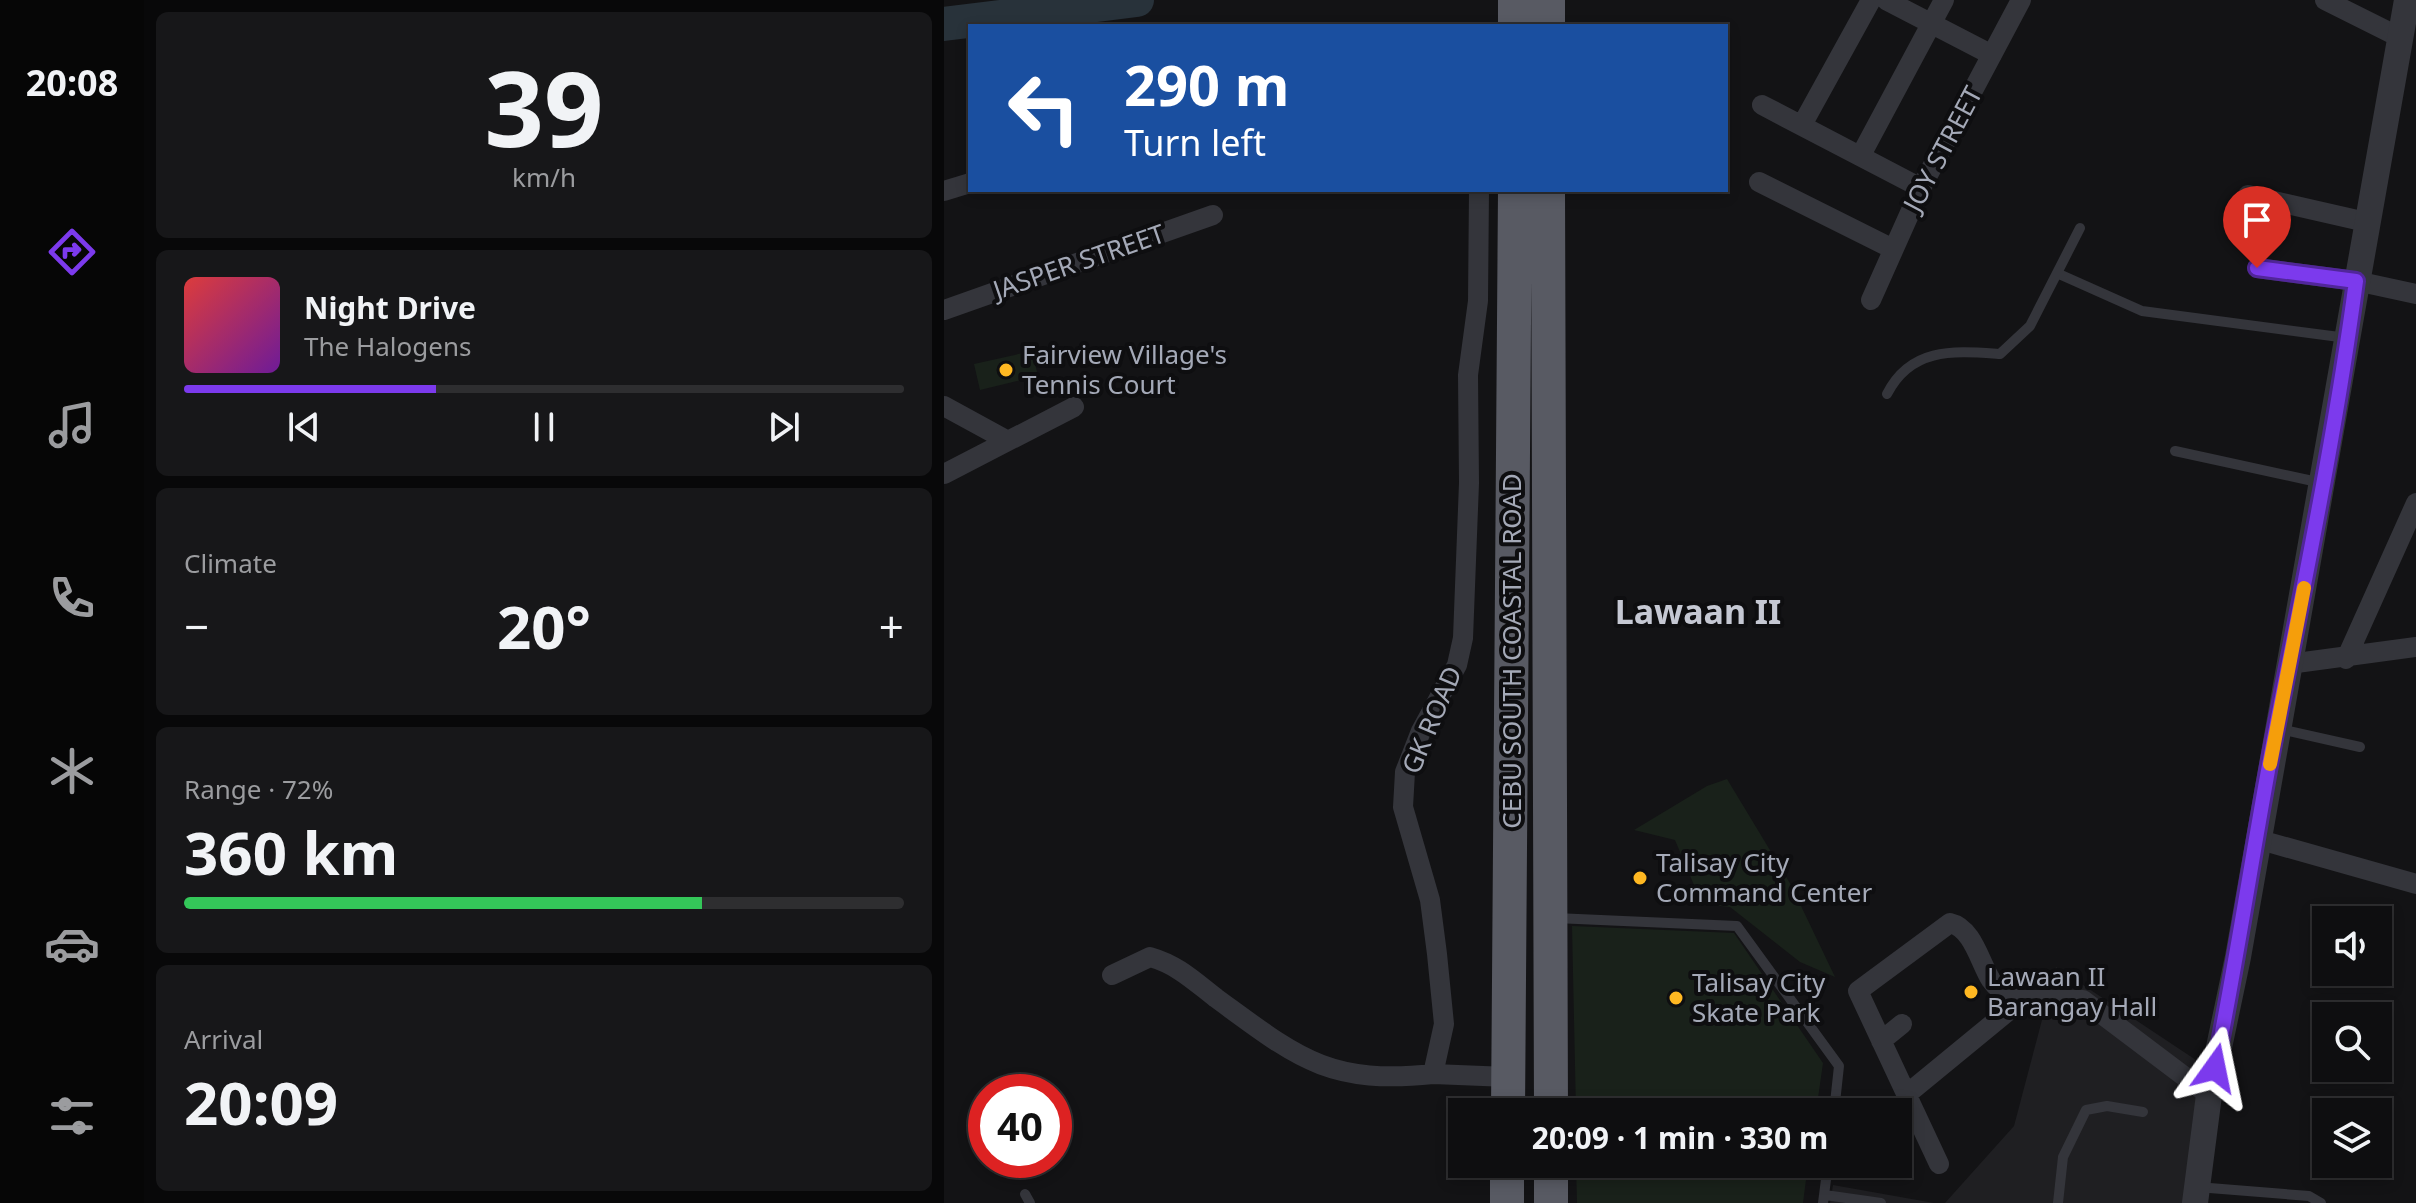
<!DOCTYPE html>
<html lang="en">
<head>
<meta charset="utf-8">
<style>
	:root { --surface:#0e0e10; --page:#171719; --text:#f1f3f6; --muted:#9b9c9f; --line:#2e2e30; --accent:#7c3aed }
	body { margin:0; font-family:"Noto Sans",sans-serif; background:var(--page); color:var(--text); height:100vh; display:flex; flex-direction:column; font-size:30px; white-space:nowrap }
	* { box-sizing:border-box; margin:0 }
	p { font-size:26px; color:var(--muted) }
	.icon { flex:none; width:44px; height:44px; fill:none; stroke:currentColor; stroke-width:2; stroke-linecap:round; stroke-linejoin:round }
	.map { position:relative; flex:1; overflow:hidden }
	.side { display:flex; flex-direction:column; gap:12px; padding:12px; background:#080809; width:800px }
	.side>* { flex:none }
	.hud { position:absolute; left:24px; top:24px; width:760px; height:168px; border-radius:0px; box-shadow:0 4px 12px #0003,0 0 0 2px var(--line); background:#1a4fa0; color:#fff; overflow:hidden }
	.buttons { position:absolute; left:1368px; top:906px; display:grid; gap:16px }
	.buttons a { display:grid; place-items:center; width:80px; height:80px; border-radius:0px; background:var(--surface); box-shadow:0 4px 12px #0003,0 0 0 2px var(--line); font-size:40px }
	.speed { position:absolute; left:24px; top:1074px; display:flex; gap:16px; font-size:40px; font-weight:700; text-align:center }
	.speed>* { display:grid; place-content:center; width:104px; height:104px; border-radius:50%; background:var(--surface); box-shadow:0 4px 12px #0003,0 0 0 2px var(--line); line-height:1 }
	.speed .limit { border:12px solid #d22; background:#fff; color:#111 }
	.pin { position:absolute; display:grid; place-items:center; width:68px; height:68px; color:#fff; margin:-82px -34px; border-radius:50% 50% 50% 0; rotate:-45deg; box-shadow:0 0 8px #0007 }
	.pin .icon { rotate:45deg }
	.me { position:absolute; width:88px; margin:-44px; rotate:12deg; stroke-linejoin:round; filter:drop-shadow(0 0 6px #0008) }
	.turn { display:flex; align-items:center; gap:28px; height:168px; padding:0 24px; font-size:36px }
	.turn .icon { width:104px; height:104px; stroke-width:2.5 }
	.turn b { display:block; font-size:56px; line-height:68px }
	.big { font-size:60px; font-weight:700; line-height:1.1 }
	.side .card { flex:1; display:flex; flex-direction:column; justify-content:center; gap:12px; min-width:0; padding:0 28px; border-radius:12px; background:var(--page) }
	.side .dial { align-items:center; gap:0 }
	.dial b { font-size:104px; line-height:1 }
	.song { display:flex; align-items:center; gap:24px }
	.cover { width:96px; height:96px; border-radius:12px; background:linear-gradient(135deg,hsl(0 70% 55%),hsl(280 70% 35%)) }
	.played { height:8px; border-radius:4px; background:linear-gradient(90deg,var(--accent) 35%,var(--line) 35%) }
	.keys { display:flex; justify-content:space-around; direction:ltr }
	.heat { display:flex; justify-content:space-between; align-items:center; font-size:44px; direction:ltr }
	.charge { height:12px; border-radius:6px; background:linear-gradient(90deg,#34c759 72%,var(--line) 0) }
	.trip { position:absolute; left:504px; top:1098px; width:464px; height:80px; border-radius:0px; background:var(--surface); box-shadow:0 4px 12px #0003,0 0 0 2px var(--line); font-weight:700; line-height:80px; text-align:center }
	main { display:flex; flex:1; min-height:0 }
	.dock { display:flex; flex-direction:column; width:144px; justify-content:space-around; align-items:center; background:#060606; color:var(--muted) }
	.dock .icon { width:56px; height:56px }
	.dock .current { color:var(--accent) }
	.dock b { font-size:36px; color:var(--text) }
	.map>svg:first-child { display:block }
	.built { fill:#1f1f22 }
	.green { fill:#19211a }
	.lines { fill:none; stroke-linecap:round; stroke-linejoin:round }
	.river { stroke:#28323a; stroke-width:34 }
	.service { stroke:#34353b; stroke-width:10 }
	.minor { stroke:#34353b; stroke-width:20 }
	.tertiary { stroke:#34353b; stroke-width:26 }
	.trunk { stroke:#585a63; stroke-width:34 }
	.route-casing { stroke:#51269a; stroke-width:20 }
	.route { stroke:#7c3aed; stroke-width:14 }
	.slow { stroke:#f59e0b; stroke-width:14 }
	.poi-dot { fill:#ffb822; stroke:#0e0e10; stroke-width:3 }
	.labels { text-anchor:middle; stroke-width:8; stroke-linejoin:round; paint-order:stroke }
	.street-label { font-size:26px; fill:#a4a9b7; stroke:#0e0e10 }
	.poi-label { font-size:26px; fill:#a4a9b7; stroke:#0e0e10; text-anchor:start }
	.district-label { font-size:34px; font-weight:bold; fill:#c5c8d3; stroke:#0e0e10 }
</style>
</head>
<body>
<main>
<nav class="dock">
<b>20:08</b>
<svg class="icon current" aria-label="directions" viewBox="0 0 24 24"><path d="M12 3l9 9-9 9-9-9zM9 14v-3h6M13 9l2 2-2 2"/></svg>
<svg class="icon" aria-label="music" viewBox="0 0 24 24"><path d="M9 18V5l10-2v13"/><circle cx="6" cy="18" r="3"/><circle cx="16" cy="16" r="3"/></svg>
<svg class="icon" aria-label="phone" viewBox="0 0 24 24"><path d="M5 4h4l2 5-3 2q2 4 5 5l2-3 5 2v4C11 20 4 13 5 4z"/></svg>
<svg class="icon" aria-label="climate" viewBox="0 0 24 24"><path d="M12 3v18M4 7l16 10M4 17L20 7"/></svg>
<svg class="icon" aria-label="car" viewBox="0 0 24 24"><path d="M5 17H2v-5l4-1 3-4h7l3 4 3 1v5h-3M9 17h6M6 11h13"/><circle cx="7" cy="17" r="2"/><circle cx="17" cy="17" r="2"/></svg>
<svg class="icon" aria-label="filters" viewBox="0 0 24 24"><path d="M4 7h16M4 17h16"/><circle cx="9" cy="7" r="2"/><circle cx="15" cy="17" r="2"/></svg>
</nav>
<section class="side">
<div class="card dial"><b>39</b><p>km/h</p></div>
<div class="card">
<div class="song"><i class="cover"></i><div><b>Night Drive</b><p>The Halogens</p></div></div>
<div class="played"></div>
<div class="keys"><svg class="icon" aria-label="previous" viewBox="0 0 24 24"><path d="M18 5L8 12l10 7zM5 5v14"/></svg><svg class="icon" aria-label="pause" viewBox="0 0 24 24"><path d="M8 5v14M16 5v14"/></svg><svg class="icon" aria-label="next" viewBox="0 0 24 24"><path d="M6 5l10 7-10 7zM19 5v14"/></svg></div>
</div>
<div class="card"><p>Climate</p>
<div class="heat"><a>−</a><b class="big">20°</b><a>+</a></div>
</div>
<div class="card"><p>Range · 72%</p><b class="big">360 km</b><div class="charge"></div></div>
<div class="card"><p>Arrival</p><b class="big">20:09</b></div>
</section>
<div class="map">
<svg width="1472" height="1203" viewBox="0 0 1472 1203">
	<rect width="100%" height="100%" fill="#131315"/>
	<path class="built" d="M1112,967L1264,1068L1240,1203H1001L1070,1126Z
		M889,1185L990,1203H886Z"/>
	<path class="green" d="M88,351L94,376L36,390L30,364Z
		M783,779L847,885L891,977L856,962L786,907L758,904L731,840L690,830L763,786Z
		M628,926L790,933L879,1063L872,1112H632Z
		M632,1164H864L859,1203H633Z"/>
	<g class="lines">
		<path class="river" d="M0,24L193,0"/>
		<path class="service" d="M1115,274L1198,311L1403,338
			M943,394C967,347 1009,351 1056,354L1086,326L1136,228
			M1231,451L1378,483
			M1336,729L1416,747
			M611,918L793,926L895,1066L890,1112
			M1253,1187L1365,1196L1377,1203
			M81,1194L86,1203
			M881,1195L937,1203
			M879,1203L884,1164
			M1114,1203L1119,1157L1142,1110L1163,1106L1199,1112"/>
		<path class="minor" d="M942,0L1048,55
			M1381,0L1455,37
			M818,105L977,188
			M858,125L927,0
			M917,155L1000,0
			M815,182L947,248
			M535,190L534,301L524,375L525,483L519,638L513,665L477,731L461,772L459,807L486,900L493,954L500,1024L489,1074L564,1077
			M0,191L26,183
			M1304,195L1422,222
			M1313,268L1412,281L1472,294
			M927,300L977,188L1077,0
			M0,310L269,215
			M0,406L64,441
			M0,474L130,407
			M1402,659L1472,503
			M1345,664L1472,647
			M1313,839L1472,884
			M168,975L206,957C234,965 250,981 272,998C353,1057 383,1085 489,1074
			M937,1041L958,1024
			M962,1095L1063,1012L1073,1000
			M995,1164L914,991L1006,923C1029,928 1036,963 1047,980C1053,989 1063,995 1073,1000H1139L1265,1095"/>
		<path class="tertiary" d="M1251,1203L1265,1095L1294,957L1463,0"/>
		<path class="trunk" d="M571,26V0
			M604,26V0
			M604,190L607,1112
			M564,1112L571,190
			M563,1203V1164
			M607,1203V1164"/>
	</g>
	<g class="lines">
		<defs>
			<path id="route" d="M1271,1068C1294,955 1310,841 1332,728C1361,579 1392,431 1412,281L1313,268"/>
		</defs>
		<use href="#route" class="route-casing"/>
		<use href="#route" class="route"/>
		<path class="slow" d="M1326,764L1360,588"/>
	</g>
	<g class="poi-dot">
		<circle cx="62" cy="370" r="8"/>
		<circle cx="696" cy="878" r="8"/>
		<circle cx="1027" cy="992" r="8"/>
		<circle cx="732" cy="998" r="8"/>
	</g>
	<g class="labels">
		<g class="street-label">
			<text transform="translate(999 149) rotate(-62)" y="9">JOY STREET</text>
			<text transform="translate(135 262) rotate(-19)" y="9">JASPER STREET</text>
			<text transform="translate(568 651) rotate(-90)" y="9">CEBU SOUTH COASTAL ROAD</text>
			<text transform="translate(488 720) rotate(-67)" y="9">GK ROAD</text>
		</g>
		<g class="poi-label">
			<text x="78" y="364">Fairview Village's<tspan x="78" dy="30">Tennis Court</tspan></text>
			<text x="712" y="872">Talisay City<tspan x="712" dy="30">Command Center</tspan></text>
			<text x="1043" y="986">Lawaan II<tspan x="1043" dy="30">Barangay Hall</tspan></text>
			<text x="748" y="992">Talisay City<tspan x="748" dy="30">Skate Park</tspan></text>
		</g>
		<g class="district-label">
			<text x="754" y="624">Lawaan II</text>
		</g>
	</g>
</svg>
<div class="buttons">
<a><svg class="icon" aria-label="sound" viewBox="0 0 24 24"><path d="M4 9h4l5-4v14l-5-4H4zM17 9q2 3 0 6"/></svg></a>
<a><svg class="icon" aria-label="search" viewBox="0 0 24 24"><circle cx="10" cy="10" r="6"/><path d="M15 15l6 6"/></svg></a>
<a><svg class="icon" aria-label="layers" viewBox="0 0 24 24"><path d="M12 4l9 5-9 5-9-5zM3 14l9 5 9-5"/></svg></a>
</div>
<div class="speed"><div class="limit">40</div></div>
<div class="pin" style="left:1313px;top:268px;background:#d93025"><svg class="icon" aria-label="arrive" viewBox="0 0 24 24"><path d="M6 21V4h12l-3 4 3 4H6"/></svg></div>
<svg class="me" style="left:1271px;top:1068px" viewBox="-20 -20 40 40"><path d="M0-17L14 15 0 8-14 15z" fill="#7c3aed" stroke="#fff" stroke-width="4"/></svg>
<div class="trip">20:09 · 1 min · 330 m</div>
<div class="hud">
<div class="turn"><svg class="icon" aria-label="left" viewBox="0 0 24 24"><path d="M17 20v-9H6M10 6l-5 5 5 5"/></svg><div><b>290 m</b>Turn left</div></div>
</div>
</div>
</main>
</body>
</html>
